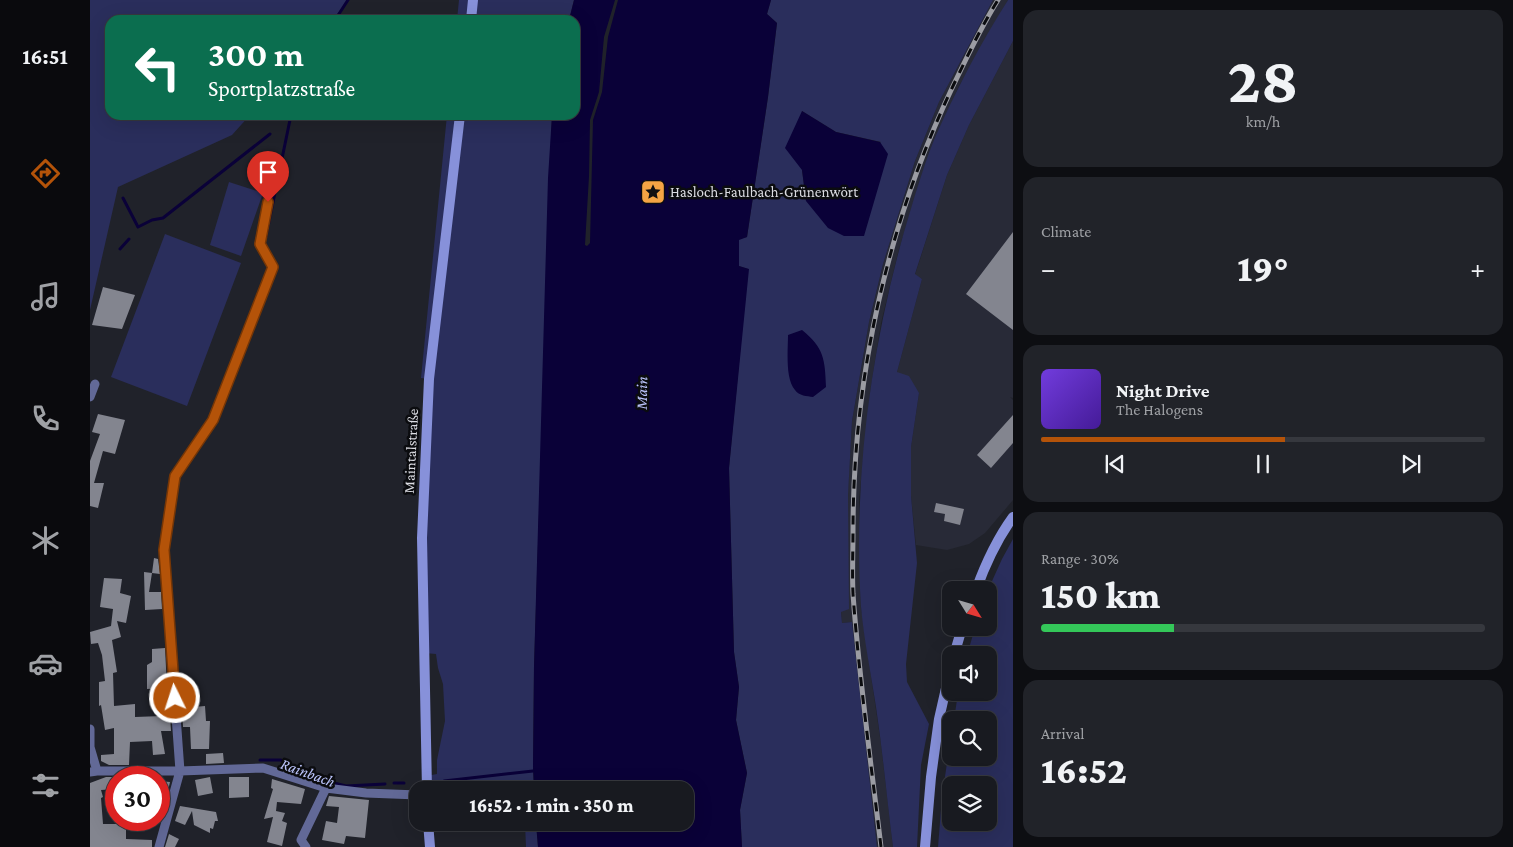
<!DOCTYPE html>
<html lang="en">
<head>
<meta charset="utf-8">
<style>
	:root { --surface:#181a20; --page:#212329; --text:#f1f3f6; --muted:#9fa1a5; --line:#36383e; --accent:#b45309 }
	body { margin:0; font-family:"Crimson Pro",serif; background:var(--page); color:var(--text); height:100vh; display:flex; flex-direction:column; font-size:19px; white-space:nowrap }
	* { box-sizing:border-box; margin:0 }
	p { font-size:16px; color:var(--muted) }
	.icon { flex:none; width:28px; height:28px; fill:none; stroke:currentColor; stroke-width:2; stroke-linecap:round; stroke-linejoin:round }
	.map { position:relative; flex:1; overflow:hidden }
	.details { display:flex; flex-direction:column; gap:10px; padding:10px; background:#0d0e12; width:500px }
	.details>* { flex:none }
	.guide { position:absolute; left:15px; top:15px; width:475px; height:105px; border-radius:15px; box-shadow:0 5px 20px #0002,0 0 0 1px var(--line); background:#0b6e4f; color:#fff; overflow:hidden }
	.needle { width:32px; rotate:127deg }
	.tools { position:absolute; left:852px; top:581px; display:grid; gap:10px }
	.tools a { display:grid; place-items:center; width:55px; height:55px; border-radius:10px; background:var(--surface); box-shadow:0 5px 20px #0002,0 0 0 1px var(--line); font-size:25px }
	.speed { position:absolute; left:15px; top:766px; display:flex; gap:10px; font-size:25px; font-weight:700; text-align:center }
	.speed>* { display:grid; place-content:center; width:65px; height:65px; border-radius:50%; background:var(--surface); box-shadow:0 5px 20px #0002,0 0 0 1px var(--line); line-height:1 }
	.speed .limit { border:8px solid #d22; background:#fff; color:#111 }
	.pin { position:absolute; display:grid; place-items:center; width:42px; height:42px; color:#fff; margin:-51px -21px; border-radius:50% 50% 50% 0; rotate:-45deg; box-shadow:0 0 5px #0007 }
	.pin .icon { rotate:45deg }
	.me { position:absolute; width:55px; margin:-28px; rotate:356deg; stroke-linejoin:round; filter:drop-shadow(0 0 4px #0008) }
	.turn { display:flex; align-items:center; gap:18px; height:105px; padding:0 20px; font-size:22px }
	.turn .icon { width:65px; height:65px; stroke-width:2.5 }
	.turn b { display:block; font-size:35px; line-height:42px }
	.big { font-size:38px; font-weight:800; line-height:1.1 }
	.details .tile { flex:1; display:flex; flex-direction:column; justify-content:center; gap:8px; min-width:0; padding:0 18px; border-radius:15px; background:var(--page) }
	.details .dial { align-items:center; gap:0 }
	.dial b { font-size:65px; line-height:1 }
	.song { display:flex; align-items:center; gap:15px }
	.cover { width:60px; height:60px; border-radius:8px; background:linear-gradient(135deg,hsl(260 70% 55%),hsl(260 70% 35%)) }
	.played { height:5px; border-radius:2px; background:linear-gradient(90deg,var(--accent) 55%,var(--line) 55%) }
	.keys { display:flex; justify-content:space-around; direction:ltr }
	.heat { display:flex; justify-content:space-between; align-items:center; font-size:28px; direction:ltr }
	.charge { height:8px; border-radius:4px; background:linear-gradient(90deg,#34c759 30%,var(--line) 0) }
	.trip { position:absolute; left:319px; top:781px; width:285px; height:50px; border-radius:15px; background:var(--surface); box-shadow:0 5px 20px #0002,0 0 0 1px var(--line); font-weight:800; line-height:50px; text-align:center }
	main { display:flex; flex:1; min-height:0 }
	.dock { display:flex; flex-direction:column; width:90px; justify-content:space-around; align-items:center; background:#0a0a0d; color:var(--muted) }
	.dock .icon { width:35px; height:35px }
	.dock .selected { color:var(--accent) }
	.dock b { font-size:22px; color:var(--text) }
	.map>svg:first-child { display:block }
	.built { fill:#282a37 }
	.green { fill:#2a2e5c; fill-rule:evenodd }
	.water { fill:#0a0138 }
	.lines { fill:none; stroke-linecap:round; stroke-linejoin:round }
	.stream { stroke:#0a0138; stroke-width:3 }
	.building { fill:#83858f }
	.street { stroke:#626997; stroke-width:9 }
	.secondary { stroke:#8791da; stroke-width:10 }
	.rail-casing { stroke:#9b9ca3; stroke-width:5 }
	.rail { stroke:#0b0c0f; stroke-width:3; stroke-dasharray:9; stroke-linecap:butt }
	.route-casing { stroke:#753606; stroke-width:12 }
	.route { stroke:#b45309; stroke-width:9 }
	.labels { text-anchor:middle; stroke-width:5; stroke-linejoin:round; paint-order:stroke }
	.poi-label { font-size:15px; fill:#dbdce2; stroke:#0b0c0f; text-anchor:start }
	.street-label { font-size:15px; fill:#dbdce2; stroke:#0b0c0f }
	.water-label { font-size:16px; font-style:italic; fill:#bac3fa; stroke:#0b0c0f }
</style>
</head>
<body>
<main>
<nav class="dock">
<b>16:51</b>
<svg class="icon selected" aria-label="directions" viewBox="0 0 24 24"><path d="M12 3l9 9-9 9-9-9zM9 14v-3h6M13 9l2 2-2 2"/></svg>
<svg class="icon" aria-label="music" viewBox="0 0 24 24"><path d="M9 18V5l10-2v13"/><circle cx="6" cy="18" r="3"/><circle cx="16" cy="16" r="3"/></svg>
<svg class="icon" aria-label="phone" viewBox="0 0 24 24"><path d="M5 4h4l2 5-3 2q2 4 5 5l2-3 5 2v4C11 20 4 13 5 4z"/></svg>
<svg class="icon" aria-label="climate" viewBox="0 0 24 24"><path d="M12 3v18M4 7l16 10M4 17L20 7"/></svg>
<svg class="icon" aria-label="car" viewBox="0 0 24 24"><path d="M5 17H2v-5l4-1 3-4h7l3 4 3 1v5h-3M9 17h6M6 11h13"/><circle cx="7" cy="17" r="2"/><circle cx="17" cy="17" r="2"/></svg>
<svg class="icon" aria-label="filters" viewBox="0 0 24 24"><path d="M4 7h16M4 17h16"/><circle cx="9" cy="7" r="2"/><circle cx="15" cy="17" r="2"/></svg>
</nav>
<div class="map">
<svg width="923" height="847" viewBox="0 0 923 847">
	<rect width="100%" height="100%" fill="#20222a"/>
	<path class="built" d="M903,0H918L868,88L844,142L829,183L808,253L791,323L781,386L769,499L771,608L791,744L803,847H787L762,622L752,623L751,611L762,421L779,322L793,264L825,161L849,102Z
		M923,41V398L920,397L923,400V500L895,533L879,544L857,550L826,545L821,496V447L829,393L807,372L832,279L825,275L857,175L879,125Z"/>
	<path class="green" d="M0,0H259L242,20H20V115H160L142,135L28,187L0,310Z
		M369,0H484L479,20H367Z
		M681,0H903L849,102L825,161L793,264L779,322L762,421L758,495L759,609L751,612L752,623L762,622L787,847H652L650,810L657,773L646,720L649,687L644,652L639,468L658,269L649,266V239L657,237L678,97L687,23L677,14ZM712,111L746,132L791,142L716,201L712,170Z
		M918,0H923V41L879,125L857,175L825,274L832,279L807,372L819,376L829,393L821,447V496L827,563L816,664L817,682L839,724L831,765L827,847H803C797,800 793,754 786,707C781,674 774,640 771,607C763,481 780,353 814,232C823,202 832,170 844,140C865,92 890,44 918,0Z
		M357,115H462L444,667L443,766L444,790H435L434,780L337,790L336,776L347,774V760L355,721L353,684L348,668L346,654L334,653L339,379L331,378Z
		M139,182L173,193L151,256L120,245Z
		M75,234L151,263L97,406L21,377Z
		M923,539V847H848L852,797L861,736V758H899V720H864L868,693L899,692V655H877L885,628H899L898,590L912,559ZM861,785H899V822H861Z
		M435,823H446L448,847H436Z"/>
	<path class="water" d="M484,0H525L514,37L509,92L500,120L499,176L495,245L497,246L500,243L503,120L512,92L518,37L528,0H681L677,14L687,23L678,97L657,237L649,240V266L659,269L639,468L644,652L649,687L646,720L657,773L650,810L652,847H448L446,823L595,822V790H444L443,766L444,667L458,178L462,115H485V20H479Z
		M712,111L746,132L790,142L798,154L774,236H754L738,228L716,201L712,170L695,148Z
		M712,330C734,348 735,359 736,387L723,397C717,396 709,396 705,390C695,379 698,350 698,335Z"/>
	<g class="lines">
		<path class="stream" d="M245,20L258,0
			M33,198L48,227L62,220L73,218L180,134
			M176,236L201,115
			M30,249L39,239
			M170,760H191L224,778L256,786L295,784
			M354,781L443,771
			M304,783H314"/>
	</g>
	<path class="building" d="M923,232V330L876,294Z
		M13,287L45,295L32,329L2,325Z
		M8,414L35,420L25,454L13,451L4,483H14L8,508L0,506V461L10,434L2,432Z
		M923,415V443L901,468L887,455Z
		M846,503L874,509L870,525L854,521L855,514L844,512Z
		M64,558L68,559L70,574L62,573Z
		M54,572L62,573L59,592H71L72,609L55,610Z
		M14,578L32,579L30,593L41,596L36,623L27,621L31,637L22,640L27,672L23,673L24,706L45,704V717L72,716L71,703L79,702L81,731H71L75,754L63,755L62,741L40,742L39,765H19L11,761V755L24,754V728L15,730L11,705L9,706V682L15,681L12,655L8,643L1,644L0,632L21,626L23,609L10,607Z
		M75,648L77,688L57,689V665L62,662V649Z
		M115,706L116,721H120L119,749H101L100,727H93L92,708Z
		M133,753L134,763L116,764V754Z
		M16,777H26V789L11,790L13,797L11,798L13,824H36V839L62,840V847H0V783Z
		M120,777L123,793L108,796L105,780Z
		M139,777H159V797L139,798Z
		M182,779L215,789L211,804L187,802L186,811L195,813L192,821L197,823L192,846L177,842L183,817L174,819L183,789L181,788Z
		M69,781L80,782L76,799L69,796Z
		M239,796L279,800L275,838L256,836L254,844L232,840L236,821L247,823L249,807L236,806Z
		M90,806L126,812L128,821H125L123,829L120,828V833L104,825L102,811L95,825L85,821Z
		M79,834L89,839L85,847H75Z"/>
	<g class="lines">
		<path class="street" d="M0,397L5,384
			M0,729V747L7,771L0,772
			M7,771H90L173,768L236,788L276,793L328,795
			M69,847L90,771L74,550L85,476L123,420L183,267L169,244L178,202
			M216,847L211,840L236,788"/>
		<path class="secondary" d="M381,20L383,0
			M886,590C895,565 907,539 923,517
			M864,655L872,628
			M337,790L332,538L339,379L370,115
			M338,822L340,847
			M835,847L841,777L849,719L861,666"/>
		<defs>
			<path id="rail" d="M791,847C781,763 769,678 763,594C762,573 763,552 763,532C763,377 797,225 863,86C877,57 891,27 908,0"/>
		</defs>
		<use href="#rail" class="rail-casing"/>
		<use href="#rail" class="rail"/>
	</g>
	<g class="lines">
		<defs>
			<path id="route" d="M85,698L74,550L85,476L123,420L183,267L170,244L178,202"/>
		</defs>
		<use href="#route" class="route-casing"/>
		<use href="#route" class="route"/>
	</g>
	<defs>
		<symbol id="sight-square" viewBox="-11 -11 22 22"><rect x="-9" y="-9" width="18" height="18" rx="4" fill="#f4a444" stroke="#0b0c0f"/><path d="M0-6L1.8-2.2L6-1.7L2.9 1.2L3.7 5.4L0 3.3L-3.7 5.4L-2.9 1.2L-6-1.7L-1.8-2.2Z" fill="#111"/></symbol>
	</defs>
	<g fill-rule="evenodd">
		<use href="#sight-square" x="549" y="178" width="28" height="28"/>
	</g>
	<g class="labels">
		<g class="poi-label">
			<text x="580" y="197">Hasloch-Faulbach-Grünenwört</text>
		</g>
		<g class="street-label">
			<text transform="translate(321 451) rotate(-87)" y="5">Maintalstraße</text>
		</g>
		<g class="water-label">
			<text transform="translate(551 393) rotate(-89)" y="6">Main</text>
			<text transform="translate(218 772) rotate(20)" y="6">Rainbach</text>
		</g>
	</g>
</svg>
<div class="tools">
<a><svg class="needle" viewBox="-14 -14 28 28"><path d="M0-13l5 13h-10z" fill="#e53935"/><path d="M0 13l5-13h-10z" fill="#9fa1a5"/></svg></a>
<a><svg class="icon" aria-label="sound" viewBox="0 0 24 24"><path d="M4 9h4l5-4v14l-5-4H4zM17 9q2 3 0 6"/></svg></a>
<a><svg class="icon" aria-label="search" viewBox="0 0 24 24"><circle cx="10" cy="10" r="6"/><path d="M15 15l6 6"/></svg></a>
<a><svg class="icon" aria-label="layers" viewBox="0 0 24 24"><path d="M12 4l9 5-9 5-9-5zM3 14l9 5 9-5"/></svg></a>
</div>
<div class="speed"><div class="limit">30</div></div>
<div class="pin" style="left:178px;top:202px;background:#d93025"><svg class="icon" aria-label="arrive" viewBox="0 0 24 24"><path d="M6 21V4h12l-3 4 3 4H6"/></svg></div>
<svg class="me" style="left:85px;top:698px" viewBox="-20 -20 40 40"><circle r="17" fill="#b45309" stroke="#fff" stroke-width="3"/><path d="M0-11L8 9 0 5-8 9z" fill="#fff"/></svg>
<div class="trip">16:52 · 1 min · 350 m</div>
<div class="guide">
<div class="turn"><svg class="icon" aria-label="left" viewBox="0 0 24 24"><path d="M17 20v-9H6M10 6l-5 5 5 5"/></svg><div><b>300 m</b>Sportplatzstraße</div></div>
</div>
</div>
<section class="details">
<div class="tile dial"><b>28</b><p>km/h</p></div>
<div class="tile"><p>Climate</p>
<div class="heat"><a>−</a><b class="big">19°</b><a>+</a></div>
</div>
<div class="tile">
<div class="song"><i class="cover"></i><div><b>Night Drive</b><p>The Halogens</p></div></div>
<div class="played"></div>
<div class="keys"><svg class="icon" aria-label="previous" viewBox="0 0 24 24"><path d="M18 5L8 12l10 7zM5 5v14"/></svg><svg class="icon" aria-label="pause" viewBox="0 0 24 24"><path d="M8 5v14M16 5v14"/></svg><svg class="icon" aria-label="next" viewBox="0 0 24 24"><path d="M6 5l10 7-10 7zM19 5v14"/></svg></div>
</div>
<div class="tile"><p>Range · 30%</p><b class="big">150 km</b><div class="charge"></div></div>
<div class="tile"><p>Arrival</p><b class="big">16:52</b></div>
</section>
</main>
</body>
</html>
